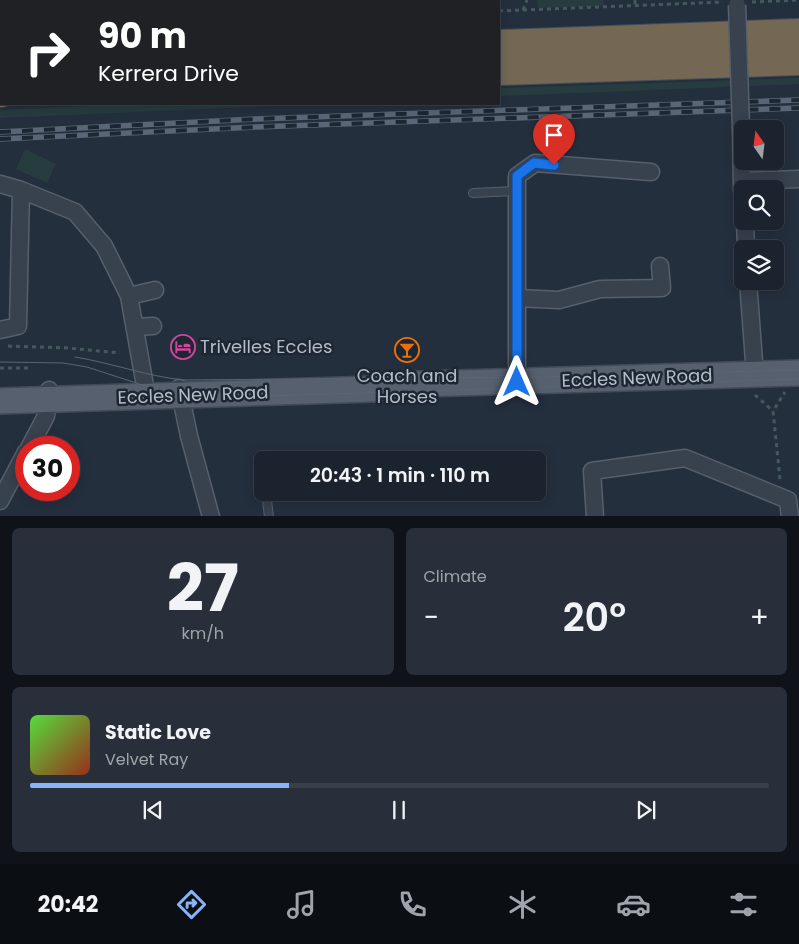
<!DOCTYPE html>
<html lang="en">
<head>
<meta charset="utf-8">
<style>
	:root { --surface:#1b232e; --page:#282f3a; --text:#f1f3f6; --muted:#a0a4aa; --line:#39404a; --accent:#8ab4f8 }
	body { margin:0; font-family:Poppins,sans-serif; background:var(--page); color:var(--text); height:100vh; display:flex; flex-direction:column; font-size:19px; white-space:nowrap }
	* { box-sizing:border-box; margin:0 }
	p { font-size:16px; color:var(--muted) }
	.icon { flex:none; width:28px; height:28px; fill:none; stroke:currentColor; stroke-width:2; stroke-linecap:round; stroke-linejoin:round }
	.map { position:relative; height:516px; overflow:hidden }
	.side { display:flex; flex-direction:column; gap:12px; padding:12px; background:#0f1319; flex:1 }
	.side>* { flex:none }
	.banner { position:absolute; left:0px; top:0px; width:500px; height:105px; box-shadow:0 2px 12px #0003,0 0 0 1px var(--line); background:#202124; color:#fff; overflow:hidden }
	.needle { width:32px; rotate:346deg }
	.buttons { position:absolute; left:734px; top:120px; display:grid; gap:10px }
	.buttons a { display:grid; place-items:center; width:50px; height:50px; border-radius:8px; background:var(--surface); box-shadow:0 2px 12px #0003,0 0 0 1px var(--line); font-size:25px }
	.speed { position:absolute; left:15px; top:436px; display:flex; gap:10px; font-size:25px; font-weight:700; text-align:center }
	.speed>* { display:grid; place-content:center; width:65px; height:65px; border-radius:50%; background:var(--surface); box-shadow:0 2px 12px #0003,0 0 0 1px var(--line); line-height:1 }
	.speed .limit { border:8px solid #d22; background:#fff; color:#111 }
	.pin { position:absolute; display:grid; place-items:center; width:42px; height:42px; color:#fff; margin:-51px -21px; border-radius:50% 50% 50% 0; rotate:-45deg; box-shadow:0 0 5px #0007 }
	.pin .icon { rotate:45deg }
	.me { position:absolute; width:55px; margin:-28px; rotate:0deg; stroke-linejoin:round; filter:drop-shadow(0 0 4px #0008) }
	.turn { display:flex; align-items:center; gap:18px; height:105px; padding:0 15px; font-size:22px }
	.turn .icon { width:65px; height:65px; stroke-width:2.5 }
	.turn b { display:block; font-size:35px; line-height:42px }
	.big { font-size:38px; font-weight:600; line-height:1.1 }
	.side .tile { flex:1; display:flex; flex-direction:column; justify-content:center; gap:8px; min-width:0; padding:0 18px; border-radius:8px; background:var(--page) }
	.side .dial { align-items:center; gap:0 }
	.dial b { font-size:65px; line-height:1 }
	.song { display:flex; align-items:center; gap:15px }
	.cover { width:60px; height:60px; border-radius:8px; background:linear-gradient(135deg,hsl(110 70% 55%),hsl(10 70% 35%)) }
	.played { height:5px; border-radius:2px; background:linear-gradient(90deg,var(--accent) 35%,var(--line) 35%) }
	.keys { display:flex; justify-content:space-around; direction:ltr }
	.heat { display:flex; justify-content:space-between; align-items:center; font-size:28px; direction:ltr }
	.side .tiles { flex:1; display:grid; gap:12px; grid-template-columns:1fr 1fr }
	.tile:last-child { grid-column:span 2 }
	.trip { position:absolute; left:254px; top:451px; width:292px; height:50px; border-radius:8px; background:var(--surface); box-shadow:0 2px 12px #0003,0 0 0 1px var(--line); font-weight:600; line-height:50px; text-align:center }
	.tab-bar { display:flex; height:80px; justify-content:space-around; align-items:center; background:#0b0e12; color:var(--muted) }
	.tab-bar .icon { width:35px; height:35px }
	.tab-bar .current { color:var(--accent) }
	.tab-bar b { font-size:22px; color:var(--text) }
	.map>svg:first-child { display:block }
	.green { fill:#263c3f }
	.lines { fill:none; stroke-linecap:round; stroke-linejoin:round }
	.lane-casing { stroke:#565f6c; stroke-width:10 }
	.street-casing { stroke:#565f6c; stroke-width:19 }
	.primary-casing { stroke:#414a57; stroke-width:28 }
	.highway-casing { stroke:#434c59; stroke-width:30 }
	.path { stroke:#44595c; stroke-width:3; stroke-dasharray:4 4; stroke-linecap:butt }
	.lane { stroke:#38414e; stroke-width:8 }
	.street { stroke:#38414e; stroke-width:16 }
	.primary { stroke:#56606e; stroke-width:25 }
	.highway { stroke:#746855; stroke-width:28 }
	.tram { stroke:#5a6575; stroke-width:1 }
	.rail-casing { stroke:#5a6575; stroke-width:5.5 }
	.rail { stroke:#1d2633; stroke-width:4; stroke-dasharray:11; stroke-linecap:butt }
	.street-bridge-casing { stroke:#565f6c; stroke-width:19; stroke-linecap:butt }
	.street-bridge { stroke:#38414e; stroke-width:16 }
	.route-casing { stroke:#114b97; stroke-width:12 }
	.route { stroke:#1a73e8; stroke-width:9 }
	.labels { text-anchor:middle; stroke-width:5; stroke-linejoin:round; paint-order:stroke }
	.poi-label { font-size:18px; fill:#b4bcc9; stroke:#1d2633; text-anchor:start }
	.street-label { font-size:18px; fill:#b4bcc9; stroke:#1d2633 }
</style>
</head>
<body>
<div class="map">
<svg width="799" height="517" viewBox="0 0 799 517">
	<rect width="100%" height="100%" fill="#242f3e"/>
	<path class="green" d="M537,0H603L604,6L538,8Z
		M799,78V84L499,96V88Z
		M126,104H319L0,118V110Z
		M25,149L56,164L47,183L16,169Z"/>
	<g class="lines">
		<defs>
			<path id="lane" d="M114,0L115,1
				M353,0V1
				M473,193L517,191
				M262,462V466
				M266,492L269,517"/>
			<path id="street" d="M302,0V1
				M413,0L414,1
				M741,129L742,191
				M742,181L799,179
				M0,184L21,190L75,212L104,246L129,296L147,397
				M745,221L746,249
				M748,281L755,375
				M129,296L155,290
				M517,298L559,300L600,289L662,288L660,266
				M136,327L153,326
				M0,330L18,326L21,190
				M517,382V176L535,163L651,172
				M179,388L189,436L211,517
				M29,448L46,416L49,390
				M0,501L26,452
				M595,517L592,471L685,458L788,500L790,517"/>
			<path id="primary" d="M0,401L373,389L386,385L799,373"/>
			<path id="highway" d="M499,44L799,33
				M0,65H1
				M499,71L799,61
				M0,93H1"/>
		</defs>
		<use href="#lane" class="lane-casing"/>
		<use href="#street" class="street-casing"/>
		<use href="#primary" class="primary-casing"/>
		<use href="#highway" class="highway-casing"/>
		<path class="path" d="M635,0V6
			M429,1L440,0
			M752,2L799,0
			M523,10L527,0
			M499,11L723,2
			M8,346L68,348L120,353
			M0,368H30
			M755,395L773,411
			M780,479L773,411L785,392"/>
		<use href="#lane" class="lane"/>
		<use href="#street" class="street"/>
		<use href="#primary" class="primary"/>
		<use href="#highway" class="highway"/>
		<path class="tram" d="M75,357C112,363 146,376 183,380L545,377L799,370
			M0,362L63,363L87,367L167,393L266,396L799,379"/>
		<defs>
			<path id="rail" d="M0,132L256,119L799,100
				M0,139L256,127L799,108"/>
		</defs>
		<use href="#rail" class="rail-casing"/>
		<use href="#rail" class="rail"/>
		<defs>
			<path id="street-bridge" d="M737,5L741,129"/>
		</defs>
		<use href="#street-bridge" class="street-bridge-casing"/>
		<use href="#street-bridge" class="street-bridge"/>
	</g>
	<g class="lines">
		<defs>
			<path id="route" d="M517,382V176L534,163L554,165"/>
		</defs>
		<use href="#route" class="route-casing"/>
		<use href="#route" class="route"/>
	</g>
	<defs>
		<symbol id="hotel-ring" viewBox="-11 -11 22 22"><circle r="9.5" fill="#1d2633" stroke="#d1479c" stroke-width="1.5"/><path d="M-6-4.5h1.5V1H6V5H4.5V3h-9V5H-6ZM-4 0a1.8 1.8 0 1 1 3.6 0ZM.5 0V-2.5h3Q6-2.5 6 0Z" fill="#d1479c"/></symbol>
		<symbol id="bar-ring" viewBox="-11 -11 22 22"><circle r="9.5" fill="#1d2633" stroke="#e8710a" stroke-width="1.5"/><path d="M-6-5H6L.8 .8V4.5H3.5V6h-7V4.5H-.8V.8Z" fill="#e8710a"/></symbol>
	</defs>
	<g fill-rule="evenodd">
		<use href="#hotel-ring" x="169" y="333" width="28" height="28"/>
		<use href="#bar-ring" x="393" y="336" width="28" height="28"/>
	</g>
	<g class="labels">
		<g class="poi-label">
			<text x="200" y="353">Trivelles Eccles</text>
			<text x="407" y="382" text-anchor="middle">Coach and<tspan x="407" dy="21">Horses</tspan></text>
		</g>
		<g class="street-label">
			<text transform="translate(637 378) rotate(-2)" y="6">Eccles New Road</text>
			<text transform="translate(193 395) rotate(-2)" y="6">Eccles New Road</text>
		</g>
	</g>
</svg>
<div class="buttons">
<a><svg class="needle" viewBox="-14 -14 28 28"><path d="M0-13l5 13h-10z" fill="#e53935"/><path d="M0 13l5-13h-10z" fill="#a0a4aa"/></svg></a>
<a><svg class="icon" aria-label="search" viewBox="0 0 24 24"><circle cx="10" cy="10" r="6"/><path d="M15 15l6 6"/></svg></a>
<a><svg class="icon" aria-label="layers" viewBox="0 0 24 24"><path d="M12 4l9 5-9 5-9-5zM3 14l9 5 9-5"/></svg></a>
</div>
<div class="speed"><div class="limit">30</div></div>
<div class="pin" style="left:554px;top:165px;background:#d93025"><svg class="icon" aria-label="arrive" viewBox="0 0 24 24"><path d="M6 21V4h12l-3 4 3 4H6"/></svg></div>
<svg class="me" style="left:517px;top:382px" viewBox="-20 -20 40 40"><path d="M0-17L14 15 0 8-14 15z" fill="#1a73e8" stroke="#fff" stroke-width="4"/></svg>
<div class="trip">20:43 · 1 min · 110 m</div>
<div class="banner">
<div class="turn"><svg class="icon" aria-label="right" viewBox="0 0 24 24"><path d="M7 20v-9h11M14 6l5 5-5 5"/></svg><div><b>90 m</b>Kerrera Drive</div></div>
</div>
</div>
<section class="side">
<div class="tiles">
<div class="tile dial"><b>27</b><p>km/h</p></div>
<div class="tile"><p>Climate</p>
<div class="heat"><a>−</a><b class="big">20°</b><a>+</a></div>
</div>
<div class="tile">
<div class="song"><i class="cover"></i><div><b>Static Love</b><p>Velvet Ray</p></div></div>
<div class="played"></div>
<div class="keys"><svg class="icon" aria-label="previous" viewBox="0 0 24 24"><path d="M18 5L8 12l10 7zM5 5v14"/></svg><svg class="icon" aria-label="pause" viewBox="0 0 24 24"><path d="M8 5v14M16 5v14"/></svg><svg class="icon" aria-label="next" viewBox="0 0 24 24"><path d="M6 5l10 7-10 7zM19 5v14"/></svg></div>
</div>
</div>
</section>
<nav class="tab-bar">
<b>20:42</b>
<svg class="icon current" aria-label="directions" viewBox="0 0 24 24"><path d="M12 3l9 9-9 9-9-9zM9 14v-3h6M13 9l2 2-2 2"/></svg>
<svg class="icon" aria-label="music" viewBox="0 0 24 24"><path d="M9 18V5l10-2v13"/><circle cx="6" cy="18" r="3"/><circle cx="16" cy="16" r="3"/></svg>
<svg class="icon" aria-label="phone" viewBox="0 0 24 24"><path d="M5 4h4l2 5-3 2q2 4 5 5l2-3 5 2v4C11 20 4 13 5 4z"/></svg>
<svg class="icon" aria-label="climate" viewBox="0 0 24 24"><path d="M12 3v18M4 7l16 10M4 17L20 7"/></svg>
<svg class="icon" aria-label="car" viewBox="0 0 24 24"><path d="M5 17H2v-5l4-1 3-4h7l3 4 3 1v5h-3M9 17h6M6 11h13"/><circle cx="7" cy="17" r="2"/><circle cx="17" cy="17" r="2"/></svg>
<svg class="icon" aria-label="filters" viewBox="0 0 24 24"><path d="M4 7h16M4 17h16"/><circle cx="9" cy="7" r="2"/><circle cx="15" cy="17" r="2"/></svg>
</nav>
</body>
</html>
